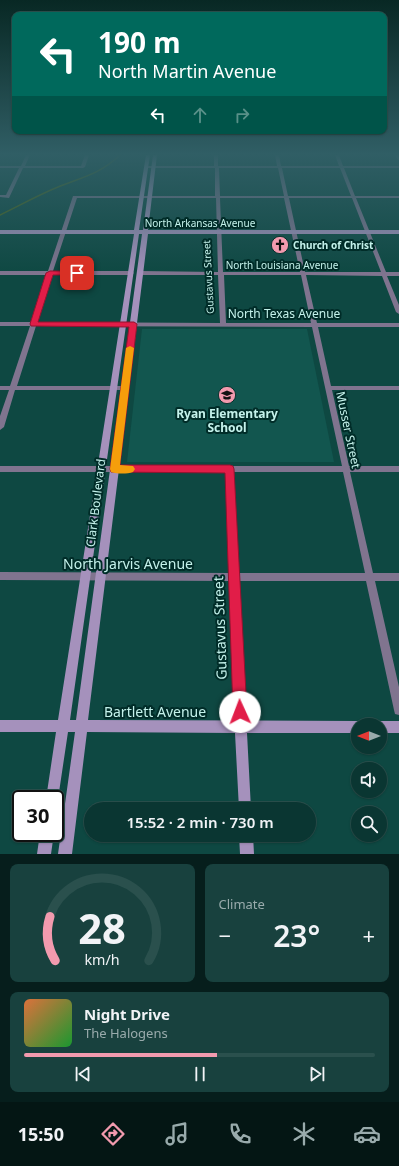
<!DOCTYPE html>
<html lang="en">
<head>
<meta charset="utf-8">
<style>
	:root { --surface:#0a3632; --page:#18413e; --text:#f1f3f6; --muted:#99abac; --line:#2a504d; --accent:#f29aae }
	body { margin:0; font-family:"Noto Sans",sans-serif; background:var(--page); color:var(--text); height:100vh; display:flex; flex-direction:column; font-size:15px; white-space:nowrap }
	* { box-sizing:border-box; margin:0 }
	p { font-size:13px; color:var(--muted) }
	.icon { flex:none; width:22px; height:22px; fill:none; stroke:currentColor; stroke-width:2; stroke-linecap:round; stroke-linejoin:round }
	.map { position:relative; height:854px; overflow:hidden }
	.panel { display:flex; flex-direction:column; gap:10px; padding:10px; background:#061e1c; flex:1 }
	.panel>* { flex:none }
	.top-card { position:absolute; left:12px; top:12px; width:375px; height:122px; border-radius:8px; box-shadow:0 1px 3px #0004,0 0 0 1px var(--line); background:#00695c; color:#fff; overflow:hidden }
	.needle { width:26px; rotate:270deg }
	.controls { position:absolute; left:351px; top:718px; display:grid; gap:8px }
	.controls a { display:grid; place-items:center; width:36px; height:36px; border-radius:50%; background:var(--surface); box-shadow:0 1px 3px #0004,0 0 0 1px var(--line); font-size:20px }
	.speed { position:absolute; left:12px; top:790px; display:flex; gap:8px; font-size:20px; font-weight:700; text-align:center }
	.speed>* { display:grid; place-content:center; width:52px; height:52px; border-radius:50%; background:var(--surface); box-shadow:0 1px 3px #0004,0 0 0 1px var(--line); line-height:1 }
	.speed .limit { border:2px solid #111; border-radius:6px; background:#fff; color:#111 }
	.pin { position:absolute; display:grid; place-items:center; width:34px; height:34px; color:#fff; margin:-17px; border-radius:8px; box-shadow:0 2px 6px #0006 }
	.me { position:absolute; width:44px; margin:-22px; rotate:358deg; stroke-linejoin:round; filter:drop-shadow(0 0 3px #0008) }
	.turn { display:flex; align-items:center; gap:14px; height:84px; padding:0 20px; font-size:18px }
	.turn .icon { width:52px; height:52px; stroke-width:2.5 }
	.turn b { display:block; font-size:28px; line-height:34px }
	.lanes { display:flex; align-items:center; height:38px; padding:0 20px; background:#0003; justify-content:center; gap:20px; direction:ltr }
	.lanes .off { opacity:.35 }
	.big { font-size:30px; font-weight:600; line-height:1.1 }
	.panel .tile { flex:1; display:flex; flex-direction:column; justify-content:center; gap:6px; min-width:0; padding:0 14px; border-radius:8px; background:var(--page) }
	.panel .dial { align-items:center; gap:0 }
	.dial svg { height:104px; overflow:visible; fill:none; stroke:var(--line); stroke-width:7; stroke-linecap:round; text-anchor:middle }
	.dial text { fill:var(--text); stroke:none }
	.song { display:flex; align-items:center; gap:12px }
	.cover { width:48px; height:48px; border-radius:6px; background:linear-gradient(135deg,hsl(20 70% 55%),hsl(130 70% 35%)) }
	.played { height:4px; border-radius:2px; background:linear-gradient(90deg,var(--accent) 55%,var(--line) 55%) }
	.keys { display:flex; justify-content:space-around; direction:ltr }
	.heat { display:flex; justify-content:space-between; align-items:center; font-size:22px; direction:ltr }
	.panel .tiles { flex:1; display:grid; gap:10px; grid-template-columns:1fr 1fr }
	.tile:last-child { grid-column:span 2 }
	.trip { position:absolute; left:84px; top:802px; width:232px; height:40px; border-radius:20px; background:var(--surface); box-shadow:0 1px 3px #0004,0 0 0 1px var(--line); font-weight:600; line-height:40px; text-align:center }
	.menu { display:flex; height:64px; justify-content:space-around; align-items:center; background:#041614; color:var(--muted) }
	.menu .icon { width:28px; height:28px }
	.menu .on { color:var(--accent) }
	.menu b { font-size:18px; color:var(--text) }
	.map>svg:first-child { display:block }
	.built { fill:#12564f }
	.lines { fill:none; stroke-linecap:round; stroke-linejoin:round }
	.stream { stroke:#4d6416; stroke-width:1.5 }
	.street { fill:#80748f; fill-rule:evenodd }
	.secondary { fill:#a591bc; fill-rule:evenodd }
	.route { fill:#e11d48; stroke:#92132f }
	.slow { fill:#f59e0b }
	.labels { text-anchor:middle; stroke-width:4; stroke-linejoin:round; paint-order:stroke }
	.far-street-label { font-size:10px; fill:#c4f2eb; stroke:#002c28 }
	.far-poi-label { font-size:10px; font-weight:bold; fill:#c4f2eb; stroke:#002c28; text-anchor:start }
	.street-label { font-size:12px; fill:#c4f2eb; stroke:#002c28 }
	.poi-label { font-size:12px; font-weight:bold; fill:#c4f2eb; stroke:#002c28 }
	.near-street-label { font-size:14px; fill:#c4f2eb; stroke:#002c28 }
</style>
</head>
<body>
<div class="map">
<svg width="399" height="854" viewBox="0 0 399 854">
	<rect width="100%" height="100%" fill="#0e4842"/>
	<path class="built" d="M142,329H307L334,462H127Z"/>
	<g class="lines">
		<path class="stream" d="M0,215C19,206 38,195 58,187C83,177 100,174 120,155"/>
		<path class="street" d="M26,155H30L25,166H81L85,155H89L85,167L83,168H23L9,198L0,197V195H6L19,168H0V166H21Z
			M214,155H218V166H277L275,155H279L281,166H339L335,155H339L343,166H399V168H344L355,196H399V198H356L386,272H399V276H387L399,305V314L396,312L382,276L306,275L317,323H399V327H318L331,386H399V390H332L349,466H399V472H350L373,573H399V581H375L399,687V715L395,714L394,710L366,581H239L246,726L245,730L241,731L237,730L236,726L230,581L0,580V572L230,573L226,472H0V466H342L312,327L36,326L17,386H125L128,388L125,390H15L4,427L0,430V416L9,390H0V386H10L30,326H0V322H31L47,275H0V271H48L73,196H215V168H147L145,167L147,166H214ZM219,168H278L284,196H220ZM282,168H340L351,196H288ZM77,198H216L218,272L140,271L137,273L140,275H218L220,323L37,322L52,275H131L134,273L131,271H53ZM220,198H284L300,272H223ZM289,198H352L381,272H305ZM224,275H301L311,323H226ZM234,472H343L365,573H239Z
			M395,155H399V160H398Z"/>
		<path class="secondary" d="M146,155H150L139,230H143L153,155H157L148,230H399V234H148L88,720L358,721L362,723L363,725H358V733H247L251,809H239L235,733L87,732L72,854H58L75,732H68L58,799L55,804V799H46L56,732H0V720H58L134,234H0V230H134ZM139,234H142L76,720H70Z
			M380,721H399V733H380V725H375L376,723Z
			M40,833H54L51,854H37Z
			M239,835H253L254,854H240Z"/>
	</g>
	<linearGradient id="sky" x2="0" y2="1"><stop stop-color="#082824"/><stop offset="0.56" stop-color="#305e65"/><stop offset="1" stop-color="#305e65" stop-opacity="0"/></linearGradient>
	<rect width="399" height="275" fill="url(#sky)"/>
	<path class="route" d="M50,271H77L80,273L77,275H53L38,322H134L137,324L120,465H230L233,466L234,469L247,712L245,716L240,718L235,716L233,712L225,473L111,472L110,469L129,327L31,326L30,324L46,273Z"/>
	<path class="slow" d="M130,346L134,348L120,465L133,466L135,469L133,472C127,474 118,474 111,472L110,469L126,348Z"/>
	<defs>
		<symbol id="church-disc" viewBox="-11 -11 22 22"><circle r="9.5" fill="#f29aae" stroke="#002c28"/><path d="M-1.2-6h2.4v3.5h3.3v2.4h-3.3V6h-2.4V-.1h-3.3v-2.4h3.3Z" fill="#111"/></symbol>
		<symbol id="school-disc" viewBox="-11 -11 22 22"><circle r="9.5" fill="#f29aae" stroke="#002c28"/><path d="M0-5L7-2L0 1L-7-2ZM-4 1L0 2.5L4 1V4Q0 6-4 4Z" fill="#111"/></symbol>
	</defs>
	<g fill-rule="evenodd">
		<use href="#church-disc" x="270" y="235" width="20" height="20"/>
		<use href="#school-disc" x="217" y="385" width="20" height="20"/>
	</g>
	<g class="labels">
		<g class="far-street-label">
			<text x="200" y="227">North Arkansas Avenue</text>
			<text x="282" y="269">North Louisiana Avenue</text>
			<text transform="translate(208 277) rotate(-93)" y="4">Gustavus Street</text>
		</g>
		<g class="far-poi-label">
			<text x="293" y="249">Church of Christ</text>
		</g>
		<g class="street-label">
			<text x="284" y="318">North Texas Avenue</text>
			<text transform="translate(348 430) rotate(78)" y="4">Musser Street</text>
			<text transform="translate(96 503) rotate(-83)" y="4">Clark Boulevard</text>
		</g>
		<g class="poi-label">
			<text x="227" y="418">Ryan Elementary<tspan x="227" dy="14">School</tspan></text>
		</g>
		<g class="near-street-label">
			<text x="128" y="569">North Jarvis Avenue</text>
			<text transform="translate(220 628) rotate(-92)" y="5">Gustavus Street</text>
			<text x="155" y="717">Bartlett Avenue</text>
		</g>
	</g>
</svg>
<div class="controls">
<a><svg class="needle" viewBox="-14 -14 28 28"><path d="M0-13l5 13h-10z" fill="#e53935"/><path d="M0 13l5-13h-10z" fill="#99abac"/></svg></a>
<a><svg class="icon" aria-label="sound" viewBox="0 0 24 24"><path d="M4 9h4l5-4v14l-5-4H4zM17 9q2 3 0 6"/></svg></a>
<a><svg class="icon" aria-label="search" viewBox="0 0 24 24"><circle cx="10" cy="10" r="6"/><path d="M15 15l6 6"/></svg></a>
</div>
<div class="speed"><div class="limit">30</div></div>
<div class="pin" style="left:77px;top:273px;background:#d93025"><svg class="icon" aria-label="arrive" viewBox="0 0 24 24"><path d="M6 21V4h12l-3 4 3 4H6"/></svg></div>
<svg class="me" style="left:240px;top:712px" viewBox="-20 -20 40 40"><circle r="19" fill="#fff"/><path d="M0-13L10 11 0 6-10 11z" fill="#e11d48"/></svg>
<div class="trip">15:52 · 2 min · 730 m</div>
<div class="top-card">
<div class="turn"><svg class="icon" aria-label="left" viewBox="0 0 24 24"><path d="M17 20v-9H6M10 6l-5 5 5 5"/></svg><div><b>190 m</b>North Martin Avenue</div></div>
<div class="lanes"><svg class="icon" aria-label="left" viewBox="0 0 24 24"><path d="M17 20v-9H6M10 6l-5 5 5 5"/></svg><svg class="icon off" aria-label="ahead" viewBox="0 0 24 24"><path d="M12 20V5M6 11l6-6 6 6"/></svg><svg class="icon off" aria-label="right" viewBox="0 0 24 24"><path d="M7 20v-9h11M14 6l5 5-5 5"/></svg></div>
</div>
</div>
<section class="panel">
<div class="tiles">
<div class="tile dial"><svg viewBox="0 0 100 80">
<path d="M14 69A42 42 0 1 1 86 69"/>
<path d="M14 69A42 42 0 0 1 10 35" stroke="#f29aae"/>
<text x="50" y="56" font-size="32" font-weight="700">28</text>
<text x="50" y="72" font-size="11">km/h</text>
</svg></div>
<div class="tile"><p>Climate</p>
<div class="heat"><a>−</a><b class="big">23°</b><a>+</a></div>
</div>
<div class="tile">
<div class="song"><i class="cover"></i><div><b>Night Drive</b><p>The Halogens</p></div></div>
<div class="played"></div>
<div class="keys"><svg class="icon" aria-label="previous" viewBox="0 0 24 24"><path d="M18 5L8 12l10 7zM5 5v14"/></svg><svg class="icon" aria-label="pause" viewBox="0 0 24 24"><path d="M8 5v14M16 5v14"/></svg><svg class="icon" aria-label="next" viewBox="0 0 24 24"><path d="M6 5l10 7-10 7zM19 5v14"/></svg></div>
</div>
</div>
</section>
<nav class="menu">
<b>15:50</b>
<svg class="icon on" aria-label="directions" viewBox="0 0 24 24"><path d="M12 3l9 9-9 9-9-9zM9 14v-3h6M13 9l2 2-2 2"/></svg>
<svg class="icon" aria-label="music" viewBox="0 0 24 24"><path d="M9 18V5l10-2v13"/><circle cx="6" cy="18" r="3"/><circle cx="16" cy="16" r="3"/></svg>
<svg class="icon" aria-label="phone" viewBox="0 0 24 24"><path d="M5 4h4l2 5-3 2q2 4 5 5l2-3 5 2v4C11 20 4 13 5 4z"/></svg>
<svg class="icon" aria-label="climate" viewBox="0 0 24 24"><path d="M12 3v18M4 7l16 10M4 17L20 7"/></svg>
<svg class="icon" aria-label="car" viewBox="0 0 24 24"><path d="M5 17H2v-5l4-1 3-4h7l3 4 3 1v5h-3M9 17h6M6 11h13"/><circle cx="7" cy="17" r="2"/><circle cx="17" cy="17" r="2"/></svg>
</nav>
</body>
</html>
